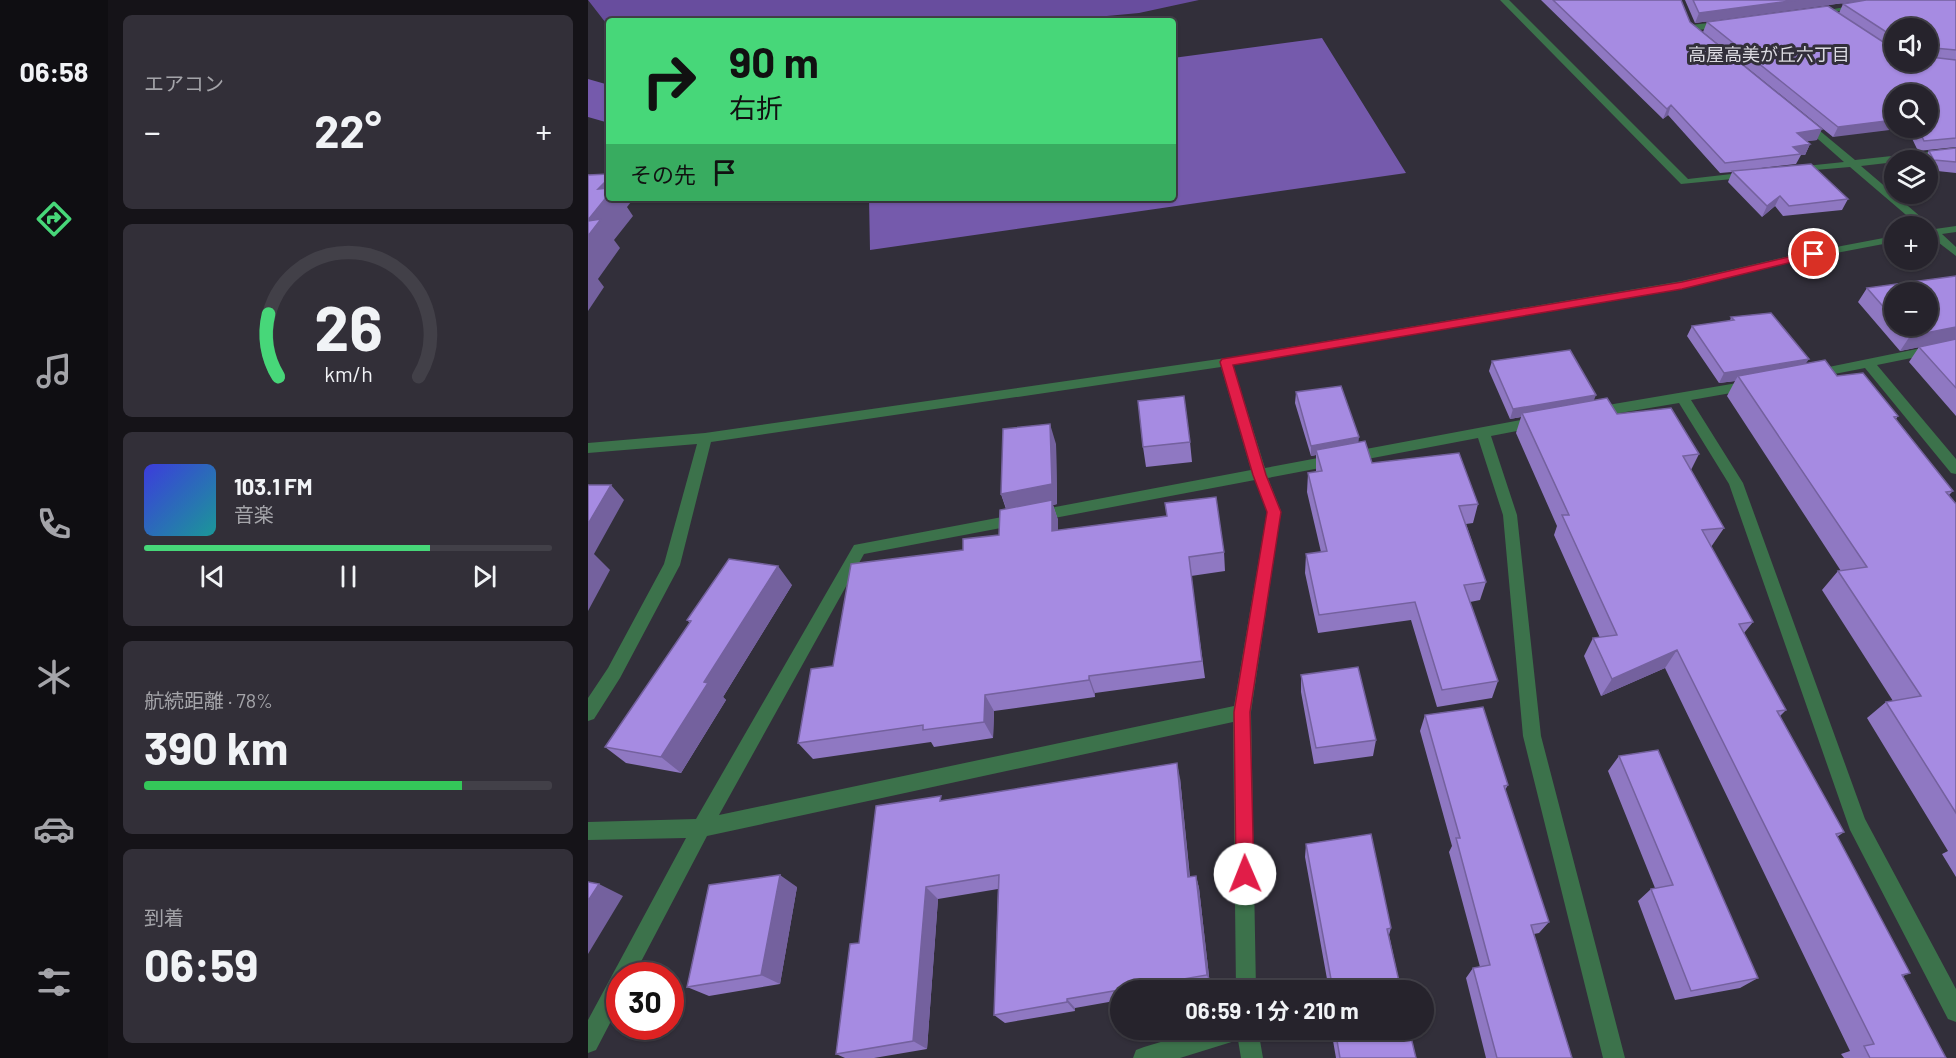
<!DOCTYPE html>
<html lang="ja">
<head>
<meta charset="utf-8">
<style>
	:root { --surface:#26232c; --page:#322f38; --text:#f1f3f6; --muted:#a4a4a9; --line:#424048; --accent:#47d779 }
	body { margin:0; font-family:Barlow,"Noto Sans JP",sans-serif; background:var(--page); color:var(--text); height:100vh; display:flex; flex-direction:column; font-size:22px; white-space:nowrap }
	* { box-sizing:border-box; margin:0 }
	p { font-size:20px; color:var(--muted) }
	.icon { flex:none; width:33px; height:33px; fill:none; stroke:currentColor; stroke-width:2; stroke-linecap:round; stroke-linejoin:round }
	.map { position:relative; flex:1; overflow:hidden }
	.drawer { display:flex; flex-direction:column; gap:15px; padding:15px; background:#151318; width:480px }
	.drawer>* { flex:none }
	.guide { position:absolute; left:18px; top:18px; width:570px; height:183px; border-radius:6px; box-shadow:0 2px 4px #0004,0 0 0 2px var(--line); background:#47d779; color:#111; overflow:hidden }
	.controls { position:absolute; left:1296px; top:18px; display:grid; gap:12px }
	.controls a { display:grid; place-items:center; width:54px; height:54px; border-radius:50%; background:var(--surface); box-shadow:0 2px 4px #0004,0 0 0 2px var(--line); font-size:30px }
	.speed { position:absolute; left:18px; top:962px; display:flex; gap:12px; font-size:30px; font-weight:700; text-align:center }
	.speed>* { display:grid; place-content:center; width:78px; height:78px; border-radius:50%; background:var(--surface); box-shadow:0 2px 4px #0004,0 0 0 2px var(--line); line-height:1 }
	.speed .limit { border:9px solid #d22; background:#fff; color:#111 }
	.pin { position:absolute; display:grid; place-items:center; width:51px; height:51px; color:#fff; margin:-26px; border:3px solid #fff; border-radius:50%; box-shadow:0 2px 6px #0007 }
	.me { position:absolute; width:66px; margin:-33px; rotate:359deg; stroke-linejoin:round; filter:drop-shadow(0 0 4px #0008) }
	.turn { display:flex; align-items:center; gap:21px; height:126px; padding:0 24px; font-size:27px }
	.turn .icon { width:78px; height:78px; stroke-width:2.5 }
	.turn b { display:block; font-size:42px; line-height:51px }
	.then { display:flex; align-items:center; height:57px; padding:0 24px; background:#0003; gap:12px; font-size:22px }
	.big { font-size:45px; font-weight:700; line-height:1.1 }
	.drawer .widget { flex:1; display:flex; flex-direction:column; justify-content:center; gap:9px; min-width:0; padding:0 21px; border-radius:9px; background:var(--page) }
	.drawer .dial { align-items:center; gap:0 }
	.dial svg { height:156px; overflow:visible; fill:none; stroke:var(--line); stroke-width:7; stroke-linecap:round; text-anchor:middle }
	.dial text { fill:var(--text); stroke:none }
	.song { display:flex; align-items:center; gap:18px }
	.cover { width:72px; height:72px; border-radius:9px; background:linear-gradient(135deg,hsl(240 70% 55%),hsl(180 70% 35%)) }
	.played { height:6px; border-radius:3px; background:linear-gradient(90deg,var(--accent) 70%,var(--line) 70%) }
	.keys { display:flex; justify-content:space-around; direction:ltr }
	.heat { display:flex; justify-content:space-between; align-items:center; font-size:33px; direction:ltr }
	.charge { height:9px; border-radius:4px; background:linear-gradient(90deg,#34c759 78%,var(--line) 0) }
	.trip { position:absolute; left:522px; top:980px; width:324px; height:60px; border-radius:30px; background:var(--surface); box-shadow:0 2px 4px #0004,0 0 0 2px var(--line); font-weight:700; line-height:60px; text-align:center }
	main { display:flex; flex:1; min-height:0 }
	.tabs { display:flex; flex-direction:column; width:108px; justify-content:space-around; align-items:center; background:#0f0e12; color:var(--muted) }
	.tabs .icon { width:42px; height:42px }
	.tabs .selected { color:var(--accent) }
	.tabs b { font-size:27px; color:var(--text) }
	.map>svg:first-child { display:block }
	.forest { fill:#684d9e }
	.water { fill:#755aac }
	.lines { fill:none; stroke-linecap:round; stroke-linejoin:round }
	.river { fill:#755aac; fill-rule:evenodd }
	.minor { fill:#3c724b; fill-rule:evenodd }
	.wall { fill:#8f78c2; fill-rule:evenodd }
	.shaded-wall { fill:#74619e }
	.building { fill:#a68be2; stroke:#74619e; stroke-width:1.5 }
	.route { fill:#e11d48; stroke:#92132f; stroke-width:1.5 }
	.labels { text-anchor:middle; stroke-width:6; stroke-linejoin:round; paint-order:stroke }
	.far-neighbourhood-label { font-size:18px; fill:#dbdae1; stroke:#322f3a }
</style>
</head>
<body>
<main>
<nav class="tabs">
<b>06:58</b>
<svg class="icon selected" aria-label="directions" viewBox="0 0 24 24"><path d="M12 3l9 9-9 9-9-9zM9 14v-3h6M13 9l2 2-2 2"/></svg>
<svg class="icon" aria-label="music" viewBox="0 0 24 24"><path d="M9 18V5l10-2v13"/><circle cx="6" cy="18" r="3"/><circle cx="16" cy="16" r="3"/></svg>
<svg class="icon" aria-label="phone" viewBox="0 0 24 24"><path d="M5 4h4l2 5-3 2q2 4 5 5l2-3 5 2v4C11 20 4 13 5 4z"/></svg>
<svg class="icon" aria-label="climate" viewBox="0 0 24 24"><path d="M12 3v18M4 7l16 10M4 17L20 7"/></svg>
<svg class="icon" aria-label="car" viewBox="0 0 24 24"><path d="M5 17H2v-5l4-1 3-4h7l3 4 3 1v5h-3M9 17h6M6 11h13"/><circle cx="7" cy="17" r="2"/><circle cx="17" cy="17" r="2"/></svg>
<svg class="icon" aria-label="filters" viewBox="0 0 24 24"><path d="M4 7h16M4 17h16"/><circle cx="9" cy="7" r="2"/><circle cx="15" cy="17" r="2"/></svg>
</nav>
<section class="drawer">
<div class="widget"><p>エアコン</p>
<div class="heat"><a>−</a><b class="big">22°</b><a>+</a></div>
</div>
<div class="widget dial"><svg viewBox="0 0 100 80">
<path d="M14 69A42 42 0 1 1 86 69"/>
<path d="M14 69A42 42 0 0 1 9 37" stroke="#47d779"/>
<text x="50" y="56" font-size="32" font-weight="700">26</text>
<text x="50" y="72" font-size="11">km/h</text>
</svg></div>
<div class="widget">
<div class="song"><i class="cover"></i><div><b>103.1 FM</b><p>音楽</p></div></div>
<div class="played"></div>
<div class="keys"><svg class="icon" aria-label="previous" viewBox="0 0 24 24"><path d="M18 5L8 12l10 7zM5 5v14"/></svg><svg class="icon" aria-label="pause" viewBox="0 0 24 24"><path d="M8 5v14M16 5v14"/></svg><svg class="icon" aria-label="next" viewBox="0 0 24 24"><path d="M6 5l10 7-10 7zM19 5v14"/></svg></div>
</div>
<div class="widget"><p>航続距離 · 78%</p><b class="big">390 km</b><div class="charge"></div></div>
<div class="widget"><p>到着</p><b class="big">06:59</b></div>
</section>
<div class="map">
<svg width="1368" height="1058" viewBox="0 0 1368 1058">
	<rect width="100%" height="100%" fill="#322f3a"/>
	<path class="forest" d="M0,0H611L551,13L465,21H21V27Z"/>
	<path class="water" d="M734,38L818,173L282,250L281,198H585V58Z"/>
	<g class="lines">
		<path class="river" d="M0,79L21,85V123L0,117Z"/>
		<path class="minor" d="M912,0H921L1100,179L1161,172L1165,173V177L1093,184Z
			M1297,0H1317L1227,15L1223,13Z
			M1138,21L1141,22V26L1103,31L1099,28L1103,25Z
			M1214,121H1220L1267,160L1368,149V155L1273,166L1347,229L1368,226V232L1354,234L1368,247V256L1342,236H1340V226H1331L1262,167L1204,172V168L1208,167L1256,162L1214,125Z
			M1306,236V242L1206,261L1094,289L645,365L677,468L949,417L956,422L949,427L903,436L929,515L953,736L1037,1058H1015L935,736L915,515L890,438L680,478L693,511L663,712L668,990H648L645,722L119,836L46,975H32V1004L8,1050L0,1053V1020L98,838L0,840V822L108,819L266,545L663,470L633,367L123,442L92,565L32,678L6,719L0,721V698L20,668L76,564L109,444L0,453V443L117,433L638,358L1094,281L1206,255ZM667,480L679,511L646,706L131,815L276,554Z
			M1368,341V349L1289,365L1368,459V474L1363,473L1277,368L1226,378L1220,374L1226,370Z
			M1161,381L1168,386L1166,389L1103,400L1155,483L1277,819L1368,989V1022L1360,1019L1262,830L1141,484L1091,403L1008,417L1001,412L1008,407Z
			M616,1029H670L675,1058H653L650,1040L592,1058H545L548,1050L556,1047Z"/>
	</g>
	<path class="wall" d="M953,0H1093L1102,22L1229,140L1218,141L1222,144L1217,155H1213L1208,164L1173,168L1260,199L1254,210L1195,216L1187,206L1174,217L1140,182L1144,172L1132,173L1080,115L1075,119Z
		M1097,0H1278L1107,23Z
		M1368,0V147L1330,151L1319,128H1340V94L1245,137L1115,32L1119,22L1251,13L1255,4ZM1306,28L1340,62H1306Z
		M1368,148V173L1340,170V160H1335L1341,151Z
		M1368,276V416L1321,362L1331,347L1312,351L1270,302L1279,288ZM1306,292L1340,326H1306Z
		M1143,317L1218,364L1249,376L1310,416L1308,419L1365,491L1361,495L1368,504V877L1354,854L1360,851L1279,718L1298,702L1305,701L1234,590L1250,571H1253L1139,396L1147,381L1131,383L1099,336L1104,326L1142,321Z
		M904,361L1006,400L1029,414L1111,454L1103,470L1136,528L1123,547L1165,622L1156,633L1198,710L1192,716L1256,832L1249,837L1322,973L1315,976L1358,1058H1256L1253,1054L1262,1051L1077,668L1013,696L996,656L1005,638H1012L966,535L969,526L928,433L933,417L922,419L901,371Z
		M708,392L770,443L784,463L890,504L885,523L878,524L898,582L892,600L882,602L910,681L904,698L849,707L823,620L730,633L717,573L718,554L733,552L719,492L720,473L728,472V455L723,456L707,403Z
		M602,442L604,462L558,467L555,447Z
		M468,444L469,504L465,505L470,520V530L636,552L637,571L603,576L617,678L507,693V697L406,711L405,738L346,747L343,742L225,759L210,743L245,666L375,550L411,535L418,509L413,494Z
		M204,585L135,697L138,700L93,773L38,763L17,747L102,623L99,620Z
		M713,675L788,740L785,756L726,764L713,692Z
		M837,715L920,785L917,790L961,922L951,933L946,934L984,1058H898L878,978L885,968L892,967L861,852L864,846L832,731Z
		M1031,756L1170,978L1152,988L1087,1000L1050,901L1063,889L1067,888L1020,771Z
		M592,778L602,877L608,876L611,888L622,985L591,990H532V1000L487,1008V1011L417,1023L406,1015L410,889L350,899L339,1049L286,1058H257L248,1054L271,943L356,800Z
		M718,844L803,928L801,935L813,990H741L717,857Z
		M209,887L192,984L121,996L99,987Z
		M743,1029H821L828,1058H748Z"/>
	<path class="shaded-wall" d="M1210,0H1278L1107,23L1111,13Z
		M1346,48L1340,58V50Z
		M1083,105L1080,115L1075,119L1079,109Z
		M1306,120V128H1318L1245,137L1250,127Z
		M1234,129L1229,140L1204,143L1209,133Z
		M1222,144L1217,155H1213V154L1205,147Z
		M21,178V198H40L43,202L39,207L45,216L26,240L32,248L10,279L16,287L0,311V220L10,189Z
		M1192,196L1187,206L1174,217L1179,206Z
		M1368,327V340L1312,351L1322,336Z
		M1221,359L1214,369L1150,376L1147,381L1131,383L1136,373Z
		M1008,395L1004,405L934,413L933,417L922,419L925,409Z
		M462,424L468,444L469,504L465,505L470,520V550L420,513L413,494Z
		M771,437L770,447L728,450V455L723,456V446Z
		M23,485L36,500L6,554L22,570L0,611V524Z
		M190,566L204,585L135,697L138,700L93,773L73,757L116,682Z
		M1089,650L1077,668L1013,696L1024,679Z
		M501,676L507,693V697L501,680Z
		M397,695L406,711L405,738L396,722Z
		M589,763L592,778L603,890L600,877Z
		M192,875L209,887L192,984L173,975Z
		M608,876L611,888L622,985L619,975Z
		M11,884L35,896L0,954V901Z
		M338,887L350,899L339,1049L325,1041Z
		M479,999L487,1008V1011L479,1002Z"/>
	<path class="building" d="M965,0H1093L1102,22L1234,129L1209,133L1222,144L1205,147L1213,154L1137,163L1083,105L1079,109Z
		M1105,0H1210L1111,13Z
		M1278,0H1368V50L1346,48L1340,50V28H1306V37L1255,4Z
		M1240,6L1306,49V62H1340V56L1342,57L1368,60V138L1336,141L1330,128H1340V94H1306V120L1250,127L1119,22Z
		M1368,148V162L1346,160L1341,151Z
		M1223,164L1260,199L1201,206L1192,196L1179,206L1144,171Z
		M21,174V178L10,189L21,188V194L0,220V175Z
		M13,219L0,236V221Z
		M1368,276V327L1322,336L1312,326H1340V292H1306V319L1279,288Z
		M1183,313L1221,359L1136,373L1104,326L1146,320L1143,317Z
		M1368,339V388L1331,347Z
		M982,350L1008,395L925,409L904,361Z
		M1237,360L1249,376L1275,373L1310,416L1306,417L1365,491L1358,492L1368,504V813L1298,702L1333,696L1250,571L1279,567L1150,376Z
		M753,386L771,437L723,446L708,392Z
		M596,396L602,442L555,447L550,401Z
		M1019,398L1029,414L1083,408L1111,454L1095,456L1136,528L1114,530L1165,622L1151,624L1198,710L1189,711L1256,832L1248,834L1322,973L1314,975L1358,1058H1282L1276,1046L1286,1044L1089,650L1024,679L1005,638L1029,635L974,515H981L934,413Z
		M462,424L464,484L413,494L415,429Z
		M777,441L784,463L871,453L890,504L871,506L898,582L876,585L910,681L854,690L827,602L731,615L718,554L739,551L720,473L734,471L728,450Z
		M0,485H23L0,524Z
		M628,497L636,552L601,557L614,661L501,676V680L397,695L396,722L335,730V725L210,743L223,669L245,666L263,564L375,550V539L411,535L412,510L464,500V531L579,516L577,503Z
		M141,559L190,566L116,682L120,683L73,757L17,747L103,621L99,620Z
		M770,667L788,740L728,748L713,675Z
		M895,707L920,785L916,786L961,922L943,925L984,1058H909L885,968L902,965L868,838H872L837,715Z
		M1070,750L1170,978L1103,991L1063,889L1085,885L1031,756Z
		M589,763L600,877L608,876L619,975L479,999V1002L406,1015L411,875L338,887L325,1041L248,1054L262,944L271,943L288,806L353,796L352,801Z
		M783,834L803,928L799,929L813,990H745L718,844Z
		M192,875L173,975L99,987L121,885Z
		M0,882L11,884L0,901Z
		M747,1029H821L828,1058H752Z"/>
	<path class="route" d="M1226,251L1229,252V256L1094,289L645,365L678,475L693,512L662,712L666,874L663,880L657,883L650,880L648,874L646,712L679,512L665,475L632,362L634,359L1094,282Z"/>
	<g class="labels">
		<g class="far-neighbourhood-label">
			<text x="1181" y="61">高屋高美が丘六丁目</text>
		</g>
	</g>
</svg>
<div class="controls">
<a><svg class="icon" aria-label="sound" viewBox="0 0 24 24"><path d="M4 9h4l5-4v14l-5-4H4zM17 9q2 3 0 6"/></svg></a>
<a><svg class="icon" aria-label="search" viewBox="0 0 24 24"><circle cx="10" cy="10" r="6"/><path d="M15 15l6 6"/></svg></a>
<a><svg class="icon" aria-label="layers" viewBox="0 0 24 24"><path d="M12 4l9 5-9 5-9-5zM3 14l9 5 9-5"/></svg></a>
<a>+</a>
<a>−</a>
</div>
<div class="speed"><div class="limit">30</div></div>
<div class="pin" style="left:1226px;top:254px;background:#d93025"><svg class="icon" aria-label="arrive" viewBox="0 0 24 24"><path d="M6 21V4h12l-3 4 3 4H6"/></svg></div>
<svg class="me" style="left:657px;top:874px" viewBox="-20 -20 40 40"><circle r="19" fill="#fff"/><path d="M0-13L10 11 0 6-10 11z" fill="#e11d48"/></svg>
<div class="trip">06:59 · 1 分 · 210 m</div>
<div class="guide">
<div class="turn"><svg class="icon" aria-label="right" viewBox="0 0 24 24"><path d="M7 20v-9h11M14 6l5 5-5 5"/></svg><div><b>90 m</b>右折</div></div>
<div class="then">その先<svg class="icon" aria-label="arrive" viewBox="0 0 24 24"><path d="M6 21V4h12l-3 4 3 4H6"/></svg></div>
</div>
</div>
</main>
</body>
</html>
